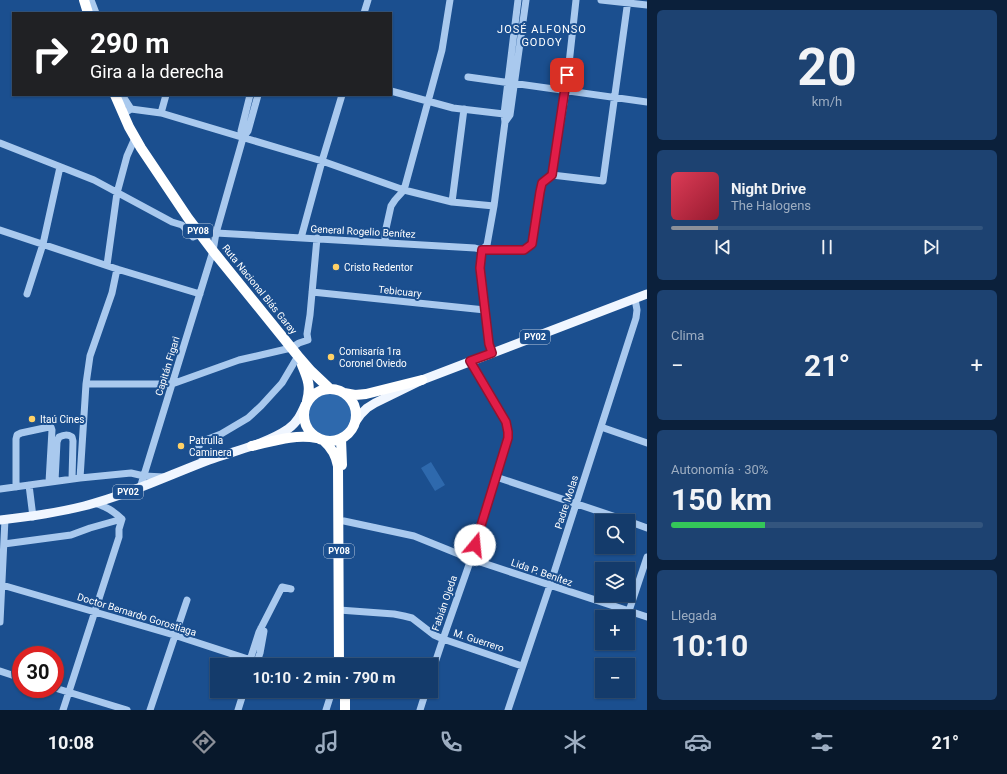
<!DOCTYPE html>
<html lang="es">
<head>
<meta charset="utf-8">
<style>
	:root { --surface:#143b6b; --page:#1d4271; --text:#f1f3f6; --muted:#9dadc1; --line:#33557e; --accent:#8c9099 }
	body { margin:0; font-family:Roboto,sans-serif; background:var(--page); color:var(--text); height:100vh; display:flex; flex-direction:column; font-size:15px; white-space:nowrap }
	* { box-sizing:border-box; margin:0 }
	p { font-size:13px; color:var(--muted) }
	.icon { flex:none; width:22px; height:22px; fill:none; stroke:currentColor; stroke-width:2; stroke-linecap:round; stroke-linejoin:round }
	.map { position:relative; flex:1; overflow:hidden }
	.sheet { display:flex; flex-direction:column; gap:10px; padding:10px; background:#0b203b; width:360px }
	.sheet>* { flex:none }
	.top-card { position:absolute; left:12px; top:12px; width:380px; height:84px; border-radius:0px; box-shadow:0 1px 3px #0004,0 0 0 1px var(--line); background:#202124; color:#fff; overflow:hidden }
	.controls { position:absolute; left:595px; top:514px; display:grid; gap:8px }
	.controls a { display:grid; place-items:center; width:40px; height:40px; border-radius:0px; background:var(--surface); box-shadow:0 1px 3px #0004,0 0 0 1px var(--line); font-size:20px }
	.speed { position:absolute; left:12px; top:646px; display:flex; gap:8px; font-size:20px; font-weight:700; text-align:center }
	.speed>* { display:grid; place-content:center; width:52px; height:52px; border-radius:50%; background:var(--surface); box-shadow:0 1px 3px #0004,0 0 0 1px var(--line); line-height:1 }
	.speed .limit { border:6px solid #d22; background:#fff; color:#111 }
	.pin { position:absolute; display:grid; place-items:center; width:34px; height:34px; color:#fff; margin:-17px; border-radius:8px; box-shadow:0 2px 6px #0006 }
	.me { position:absolute; width:44px; margin:-22px; rotate:17deg; stroke-linejoin:round; filter:drop-shadow(0 0 3px #0008) }
	.turn { display:flex; align-items:center; gap:14px; height:84px; padding:0 12px; font-size:18px }
	.turn .icon { width:52px; height:52px; stroke-width:2.5 }
	.turn b { display:block; font-size:28px; line-height:34px }
	.big { font-size:30px; font-weight:700; line-height:1.1 }
	.sheet .widget { flex:1; display:flex; flex-direction:column; justify-content:center; gap:6px; min-width:0; padding:0 14px; border-radius:6px; background:var(--page) }
	.sheet .dial { align-items:center; gap:0 }
	.dial b { font-size:52px; line-height:1 }
	.song { display:flex; align-items:center; gap:12px }
	.cover { width:48px; height:48px; border-radius:6px; background:linear-gradient(135deg,hsl(350 70% 55%),hsl(350 70% 35%)) }
	.played { height:4px; border-radius:2px; background:linear-gradient(90deg,var(--accent) 15%,var(--line) 15%) }
	.keys { display:flex; justify-content:space-around; direction:ltr }
	.heat { display:flex; justify-content:space-between; align-items:center; font-size:22px; direction:ltr }
	.charge { height:6px; border-radius:3px; background:linear-gradient(90deg,#34c759 30%,var(--line) 0) }
	.trip { position:absolute; left:210px; top:658px; width:228px; height:40px; border-radius:0px; background:var(--surface); box-shadow:0 1px 3px #0004,0 0 0 1px var(--line); font-weight:700; line-height:40px; text-align:center }
	.menu { display:flex; height:64px; justify-content:space-around; align-items:center; background:#08182b; color:var(--muted) }
	.menu .icon { width:28px; height:28px }
	.menu .current { color:var(--accent) }
	.menu b { font-size:18px; color:var(--text) }
	main { display:flex; flex:1; min-height:0 }
	.map>svg:first-child { display:block }
	.green { fill:#2e69ad }
	.lines { fill:none; stroke-linecap:round; stroke-linejoin:round }
	.minor { stroke:#a9c9ee; stroke-width:7 }
	.major { stroke:#f0f6ff; stroke-width:9 }
	.highway { stroke:#fff; stroke-width:10 }
	.route-casing { stroke:#92132f; stroke-width:10 }
	.route { stroke:#e11d48; stroke-width:7 }
	.poi-dot { fill:#ffd166; stroke:#1b4f8f; stroke-width:1.5 }
	.labels { text-anchor:middle; stroke-width:4; stroke-linejoin:round; paint-order:stroke }
	.shield { fill:#1b4f8f; stroke:#bbcadd; stroke-width:1 }
	.shield-label { font-size:9px; font-weight:bold; fill:#fff }
	.street-label { font-size:10px; fill:#fff; stroke:#1b4f8f }
	.poi-label { font-size:10px; fill:#fff; stroke:#1b4f8f; text-anchor:start }
	.neighbourhood-label { font-size:11px; letter-spacing:1px; fill:#fff; stroke:#1b4f8f }
</style>
</head>
<body>
<main>
<div class="map">
<svg width="647" height="710" viewBox="0 0 647 710">
	<rect width="100%" height="100%" fill="#1b4f8f"/>
	<path class="green" d="M306 415a23 23 0 1 1 46 0a23 23 0 1 1-46 0Z
		M431,462L445,485L435,491L421,468Z"/>
	<g class="lines">
		<path class="minor" d="M91,0L96,13
			M601,0L647,5
			M364,13L368,0
			M468,77L647,102
			M391,91L453,108L504,114
			M122,95L131,109
			M161,113L166,95
			M123,114L131,109L161,113L322,161L404,190L452,202L494,206
			M505,122L510,115L526,0
			M243,138L241,131L250,95
			M0,143L94,180L172,222L182,225L193,237L201,234L216,233L475,248L482,250H524L532,244L540,192L542,183L552,175L566,91L576,0
			M552,175L603,181L628,0
			M452,202L464,109
			M0,230L117,269L200,294
			M301,238L322,161L342,95
			M385,242V233L391,206L395,200L404,190L442,50L450,0
			M107,265L117,193L127,156L135,138
			M312,292L485,310
			M27,294L43,244L60,167
			M492,353L489,344L480,268L482,250L487,245L494,206L505,122L504,114L518,0
			M86,384H172L239,360L291,348L299,343L308,340L307,334L310,315L317,238
			M601,427L647,443
			M210,460L204,458L200,455L198,449L200,444L203,441L221,434L248,418L261,406L282,383L298,356
			M496,477L628,521
			M80,478L86,384L90,356L112,293L117,269
			M55,481L57,442L59,437C64,435 67,434 72,437L73,441L72,479
			M29,485L33,517
			M16,487V439L17,435L21,433L49,427H51L52,430L49,482
			M140,488L213,251L216,233L243,138L248,131L258,95
			M0,489L80,478L131,473L144,476L164,477
			M339,521H344L414,536L471,559L647,617
			M628,521L647,528
			M4,544L71,535L90,528L122,519
			M2,585L174,635L266,665
			M339,610L394,614L404,616L412,618L434,635L443,639L522,666
			M629,611L647,557
			M0,622L5,519
			M250,660L259,632L282,587L291,589
			M257,662L260,653L264,631L261,628
			M0,671L21,678
			M431,675L443,639L471,559L508,438V432L506,422L470,361
			M55,688L127,710
			M63,710L119,537V529L122,519C112,510 107,507 94,503
			M150,710L187,600
			M238,710L244,691
			M326,710L332,691
			M420,710L426,691
			M508,710L550,585L636,318L637,310L635,299"/>
		<path class="major" d="M354,424L361,414L367,408L375,403L422,380L647,294
			M0,520C28,517 56,513 84,506C127,495 167,476 209,460C234,451 266,444 288,429C297,423 301,414 305,405"/>
		<path class="highway" d="M84,0L88,13
			M115,95L129,127L141,148L188,218L213,251L298,356L311,371L330,389
			M302,365C308,379 311,387 307,401
			M304 415a26 26 0 1 1 52 0a26 26 0 1 1-52 0Z
			M344,393L355,395L366,394L422,380
			M341,439L342,465
			M324,441C332,448 336,455 338,466L339,665
			M252,446C274,441 294,434 317,438
			M345,691V710"/>
	</g>
	<g class="lines">
		<defs>
			<path id="route" d="M475,545L508,438V432L506,422L470,361L492,353L489,344L480,268L482,250H524L532,244L540,192L542,183L552,175L567,75"/>
		</defs>
		<use href="#route" class="route-casing"/>
		<use href="#route" class="route"/>
	</g>
	<g class="poi-dot">
		<circle cx="336" cy="267" r="4"/>
		<circle cx="331" cy="357" r="4"/>
		<circle cx="32" cy="419" r="4"/>
		<circle cx="181" cy="446" r="4"/>
	</g>
	<g class="labels">
		<g class="shield">
			<rect x="183" y="224" width="30" height="14" rx="3"/>
			<rect x="520" y="330" width="30" height="14" rx="3"/>
			<rect x="113" y="485" width="30" height="14" rx="3"/>
			<rect x="324" y="544" width="30" height="14" rx="3"/>
		</g>
		<g class="shield-label">
			<text x="198" y="234">PY08</text>
			<text x="535" y="340">PY02</text>
			<text x="128" y="495">PY02</text>
			<text x="339" y="554">PY08</text>
		</g>
		<g class="street-label">
			<text transform="translate(363 231) rotate(3)" y="4">General Rogelio Benítez</text>
			<text transform="translate(260 289) rotate(51)" y="4">Ruta Nacional Blás Garay</text>
			<text transform="translate(400 291) rotate(6)" y="4">Tebicuary</text>
			<text transform="translate(167 366) rotate(-73)" y="4">Capitán Figari</text>
			<text transform="translate(566 502) rotate(-72)" y="4">Padre Molas</text>
			<text transform="translate(542 572) rotate(19)" y="4">Lida P. Benítez</text>
			<text transform="translate(444 603) rotate(-71)" y="4">Fabián Ojeda</text>
			<text transform="translate(137 614) rotate(17)" y="4">Doctor Bernardo Gorostiaga</text>
			<text transform="translate(479 640) rotate(18)" y="4">M. Guerrero</text>
		</g>
		<g class="poi-label">
			<text x="344" y="271">Cristo Redentor</text>
			<text x="339" y="355">Comisaría 1ra<tspan x="339" dy="12">Coronel Oviedo</tspan></text>
			<text x="40" y="423">Itaú Cines</text>
			<text x="189" y="444">Patrulla<tspan x="189" dy="12">Caminera</tspan></text>
		</g>
		<g class="neighbourhood-label">
			<text x="542" y="33">JOSÉ ALFONSO<tspan x="542" dy="13">GODOY</tspan></text>
		</g>
	</g>
</svg>
<div class="controls">
<a><svg class="icon" aria-label="search" viewBox="0 0 24 24"><circle cx="10" cy="10" r="6"/><path d="M15 15l6 6"/></svg></a>
<a><svg class="icon" aria-label="layers" viewBox="0 0 24 24"><path d="M12 4l9 5-9 5-9-5zM3 14l9 5 9-5"/></svg></a>
<a>+</a>
<a>−</a>
</div>
<div class="speed"><div class="limit">30</div></div>
<div class="pin" style="left:567px;top:75px;background:#d93025"><svg class="icon" aria-label="arrive" viewBox="0 0 24 24"><path d="M6 21V4h12l-3 4 3 4H6"/></svg></div>
<svg class="me" style="left:475px;top:545px" viewBox="-20 -20 40 40"><circle r="19" fill="#fff"/><path d="M0-13L10 11 0 6-10 11z" fill="#e11d48"/></svg>
<div class="trip">10:10 · 2 min · 790 m</div>
<div class="top-card">
<div class="turn"><svg class="icon" aria-label="right" viewBox="0 0 24 24"><path d="M7 20v-9h11M14 6l5 5-5 5"/></svg><div><b>290 m</b>Gira a la derecha</div></div>
</div>
</div>
<section class="sheet">
<div class="widget dial"><b>20</b><p>km/h</p></div>
<div class="widget">
<div class="song"><i class="cover"></i><div><b>Night Drive</b><p>The Halogens</p></div></div>
<div class="played"></div>
<div class="keys"><svg class="icon" aria-label="previous" viewBox="0 0 24 24"><path d="M18 5L8 12l10 7zM5 5v14"/></svg><svg class="icon" aria-label="pause" viewBox="0 0 24 24"><path d="M8 5v14M16 5v14"/></svg><svg class="icon" aria-label="next" viewBox="0 0 24 24"><path d="M6 5l10 7-10 7zM19 5v14"/></svg></div>
</div>
<div class="widget"><p>Clima</p>
<div class="heat"><a>−</a><b class="big">21°</b><a>+</a></div>
</div>
<div class="widget"><p>Autonomía · 30%</p><b class="big">150 km</b><div class="charge"></div></div>
<div class="widget"><p>Llegada</p><b class="big">10:10</b></div>
</section>
</main>
<nav class="menu">
<b>10:08</b>
<svg class="icon current" aria-label="directions" viewBox="0 0 24 24"><path d="M12 3l9 9-9 9-9-9zM9 14v-3h6M13 9l2 2-2 2"/></svg>
<svg class="icon" aria-label="music" viewBox="0 0 24 24"><path d="M9 18V5l10-2v13"/><circle cx="6" cy="18" r="3"/><circle cx="16" cy="16" r="3"/></svg>
<svg class="icon" aria-label="phone" viewBox="0 0 24 24"><path d="M5 4h4l2 5-3 2q2 4 5 5l2-3 5 2v4C11 20 4 13 5 4z"/></svg>
<svg class="icon" aria-label="climate" viewBox="0 0 24 24"><path d="M12 3v18M4 7l16 10M4 17L20 7"/></svg>
<svg class="icon" aria-label="car" viewBox="0 0 24 24"><path d="M5 17H2v-5l4-1 3-4h7l3 4 3 1v5h-3M9 17h6M6 11h13"/><circle cx="7" cy="17" r="2"/><circle cx="17" cy="17" r="2"/></svg>
<svg class="icon" aria-label="filters" viewBox="0 0 24 24"><path d="M4 7h16M4 17h16"/><circle cx="9" cy="7" r="2"/><circle cx="15" cy="17" r="2"/></svg>
<b>21°</b>
</nav>
</body>
</html>
